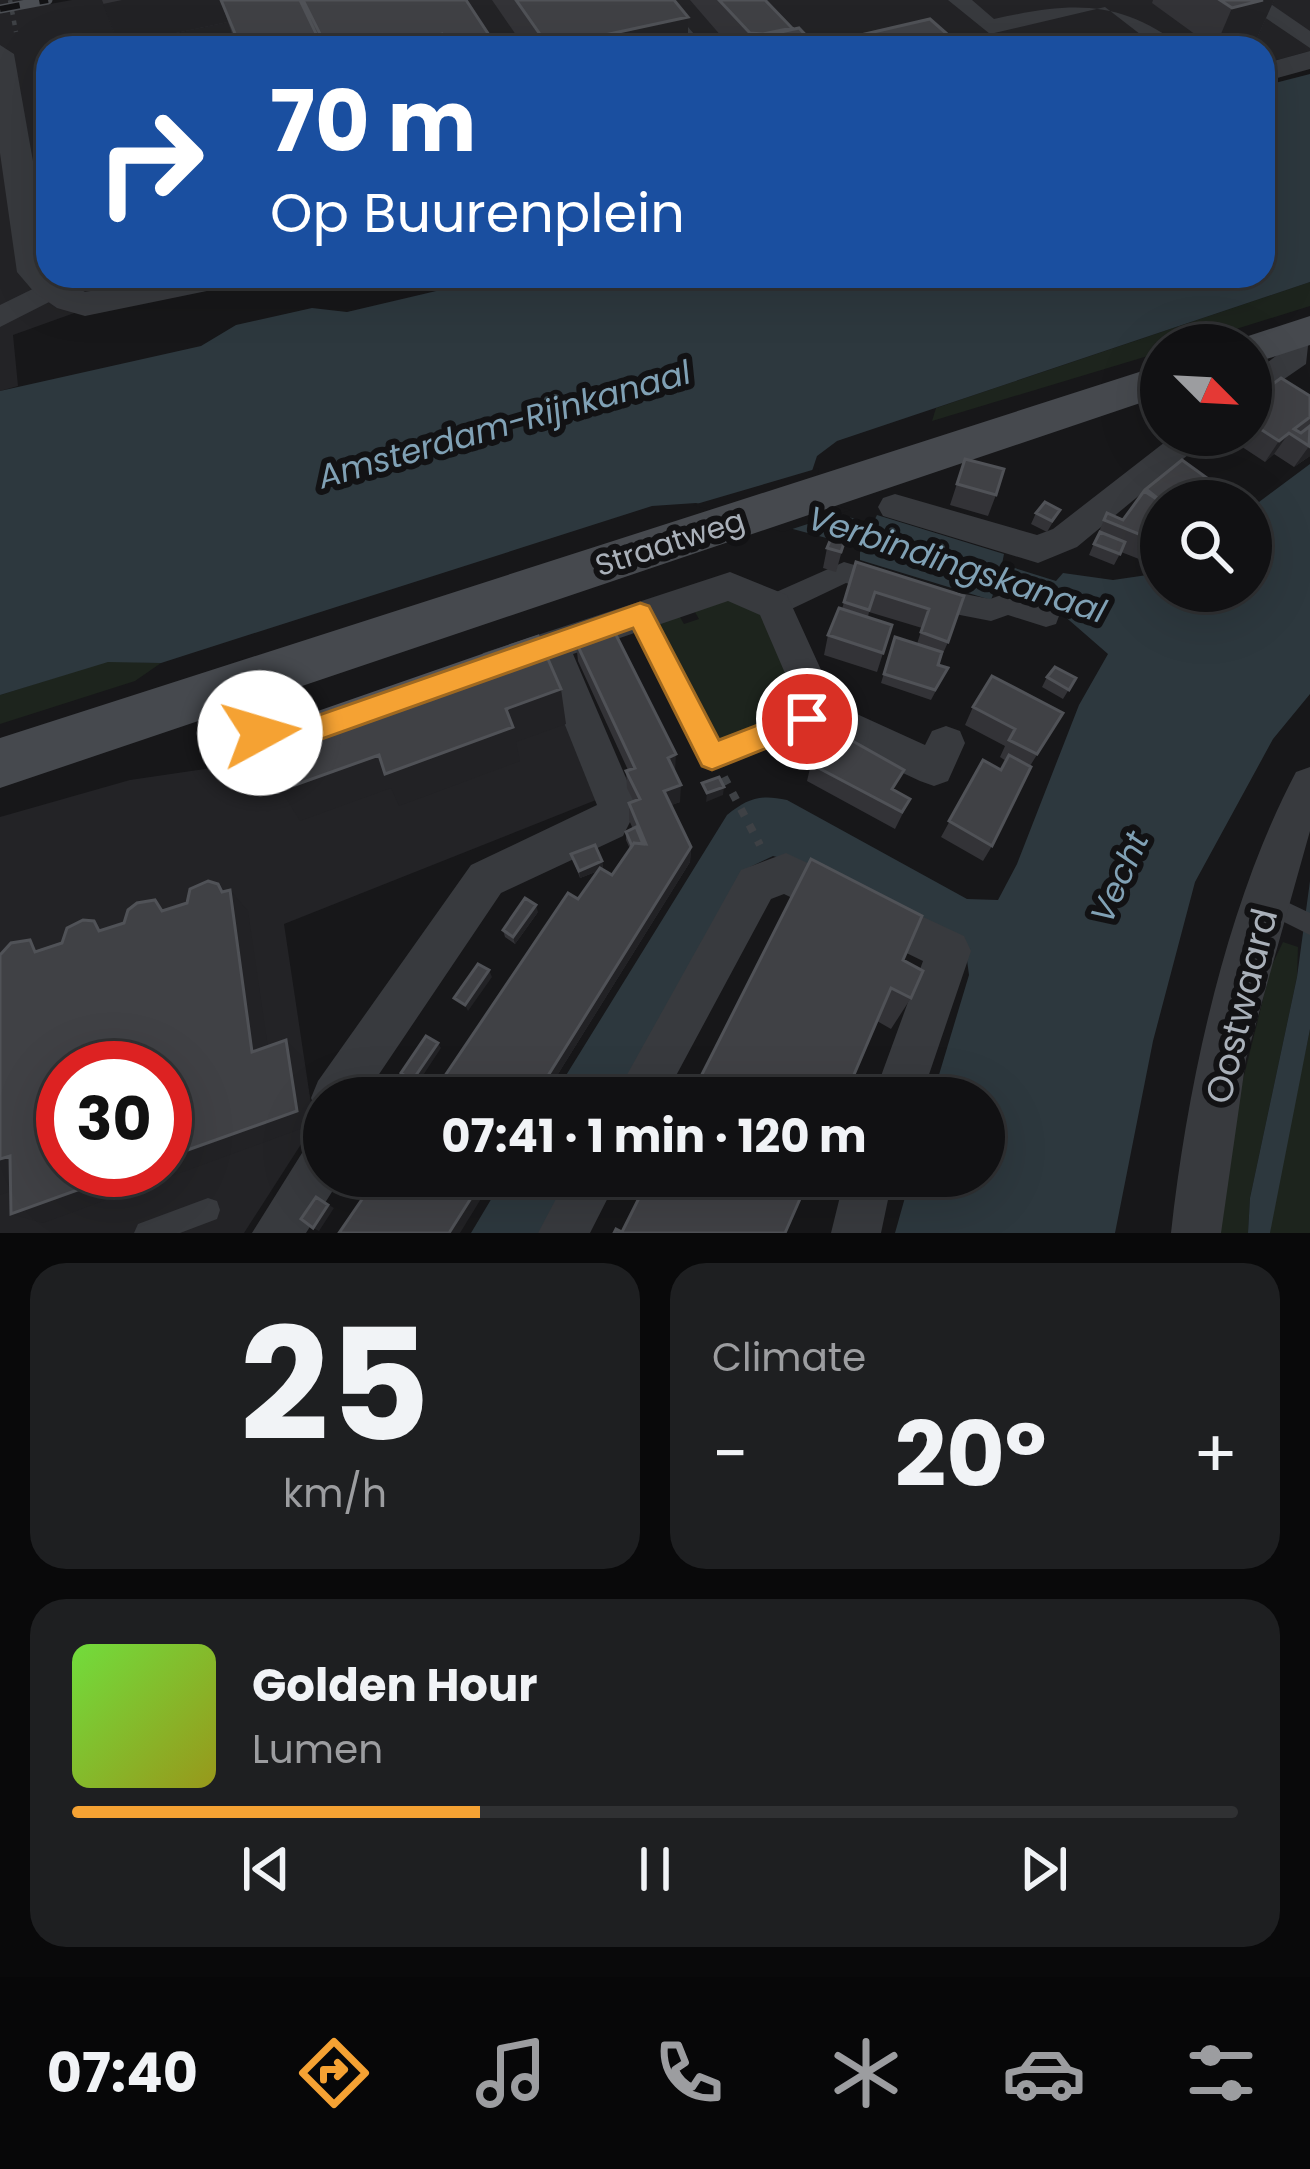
<!DOCTYPE html>
<html lang="en">
<head>
<meta charset="utf-8">
<style>
	:root { --surface:#111113; --page:#1e1f21; --text:#f1f3f6; --muted:#9c9da0; --line:#303133; --accent:#f5a233 }
	body { margin:0; font-family:Poppins,sans-serif; background:var(--page); color:var(--text); height:100vh; display:flex; flex-direction:column; font-size:45px; white-space:nowrap }
	* { box-sizing:border-box; margin:0 }
	p { font-size:39px; color:var(--muted) }
	.icon { flex:none; width:66px; height:66px; fill:none; stroke:currentColor; stroke-width:2; stroke-linecap:round; stroke-linejoin:round }
	.map { position:relative; height:1233px; overflow:hidden }
	.sheet { display:flex; flex-direction:column; gap:30px; padding:30px; background:#09090a; flex:1 }
	.sheet>* { flex:none }
	.banner { position:absolute; left:36px; top:36px; width:1239px; height:252px; border-radius:36px; box-shadow:0 12px 48px #0002,0 0 0 3px var(--line); background:#1a4fa0; color:#fff; overflow:hidden }
	.needle { width:78px; rotate:114deg }
	.controls { position:absolute; left:1140px; top:324px; display:grid; gap:24px }
	.controls a { display:grid; place-items:center; width:132px; height:132px; border-radius:50%; background:var(--surface); box-shadow:0 12px 48px #0002,0 0 0 3px var(--line); font-size:60px }
	.speed { position:absolute; left:36px; top:1041px; display:flex; gap:24px; font-size:60px; font-weight:700; text-align:center }
	.speed>* { display:grid; place-content:center; width:156px; height:156px; border-radius:50%; background:var(--surface); box-shadow:0 12px 48px #0002,0 0 0 3px var(--line); line-height:1 }
	.speed .limit { border:18px solid #d22; background:#fff; color:#111 }
	.pin { position:absolute; display:grid; place-items:center; width:102px; height:102px; color:#fff; margin:-51px; border:6px solid #fff; border-radius:50%; box-shadow:0 3px 12px #0007 }
	.me { position:absolute; width:132px; margin:-66px; rotate:84deg; stroke-linejoin:round; filter:drop-shadow(0 0 9px #0008) }
	.turn { display:flex; align-items:center; gap:42px; height:252px; padding:0 36px; font-size:54px }
	.turn .icon { width:156px; height:156px; stroke-width:2.5 }
	.turn b { display:block; font-size:84px; line-height:102px }
	.big { font-size:90px; font-weight:700; line-height:1.1 }
	.sheet .card { flex:1; display:flex; flex-direction:column; justify-content:center; gap:18px; min-width:0; padding:0 42px; border-radius:36px; background:var(--page) }
	.sheet .dial { align-items:center; gap:0 }
	.dial b { font-size:156px; line-height:1 }
	.song { display:flex; align-items:center; gap:36px }
	.cover { width:144px; height:144px; border-radius:18px; background:linear-gradient(135deg,hsl(100 70% 55%),hsl(60 70% 35%)) }
	.played { height:12px; border-radius:6px; background:linear-gradient(90deg,var(--accent) 35%,var(--line) 35%) }
	.keys { display:flex; justify-content:space-around; direction:ltr }
	.heat { display:flex; justify-content:space-between; align-items:center; font-size:66px; direction:ltr }
	.sheet .tiles { flex:1; display:grid; gap:30px; grid-template-columns:1fr 1fr }
	.card:last-child { grid-column:span 2 }
	.trip { position:absolute; left:303px; top:1077px; width:702px; height:120px; border-radius:60px; background:var(--surface); box-shadow:0 12px 48px #0002,0 0 0 3px var(--line); font-weight:700; line-height:120px; text-align:center }
	.dock { display:flex; height:192px; justify-content:space-around; align-items:center; background:#070708; color:var(--muted) }
	.dock .icon { width:84px; height:84px }
	.dock .active { color:var(--accent) }
	.dock b { font-size:54px; color:var(--text) }
	.map>svg:first-child { display:block }
	.built { fill:#232326; fill-rule:evenodd }
	.green { fill:#1d241d }
	.water { fill:#2d383e }
	.pier { fill:#171719 }
	.lines { fill:none; stroke-linecap:round; stroke-linejoin:round }
	.path-far1 { stroke:#3e4145; stroke-width:4.5; stroke-dasharray:4.5 6; stroke-linecap:butt }
	.path { stroke:#3e4145; stroke-width:8; stroke-dasharray:8 10; stroke-linecap:butt }
	.service { fill:#383a3e; fill-rule:evenodd }
	.pedestrian { fill:#383a3e; fill-rule:evenodd }
	.minor { fill:#383a3e; fill-rule:evenodd }
	.tertiary { fill:#383a3e; fill-rule:evenodd }
	.secondary { fill:#46494e; fill-rule:evenodd }
	.rail-casing { stroke:#4b4e53; stroke-width:9 }
	.rail { stroke:#121214; stroke-width:6; stroke-dasharray:20; stroke-linecap:butt }
	.wall { fill:#333337 }
	.shaded-wall { fill:#222225 }
	.building { fill:#404145; stroke:#505257; stroke-width:3 }
	.route { fill:#f5a233; stroke:#9f6921; stroke-width:3 }
	.labels { text-anchor:middle; stroke-width:12; stroke-linejoin:round; paint-order:stroke }
	.street-label { font-size:30px; fill:#a9b0b9; stroke:#121214 }
	.water-label { font-size:33px; font-style:italic; fill:#80a1b5; stroke:#121214 }
	.near-street-label { font-size:36px; fill:#a9b0b9; stroke:#121214 }
</style>
</head>
<body>
<div class="map">
<svg width="1310" height="1233" viewBox="0 0 1310 1233">
	<rect width="100%" height="100%" fill="#171719"/>
	<path class="built" d="M0,0H31L33,7L72,0H1310V51L1263,64V48H48V276H206L91,307L13,335L18,386L0,391Z
		M543,660L601,798L284,924L314,1124L244,1233H0V817L130,780L266,760ZM63,1068H165V1170H63Z"/>
	<path class="green" d="M1310,282V306L1185,345H1161V352L932,421L936,408Z
		M727,600L762,614L801,701L799,712L790,719L716,748L654,626L677,612L684,624L699,619L692,607Z
		M108,661L161,663L135,681L0,724V695Z
		M1283,942L1298,947L1297,977L1250,1198L1248,1233H1220L1226,1148L1271,967Z
		M1310,1029V1233H1270L1272,1212Z"/>
	<path class="water" d="M1310,74V282L837,441L817,456L810,477L826,509L872,525L877,515L1004,554L1002,564L1056,581L1063,573L1113,580L1161,573V591H1251V508L1310,464V694L1273,739L1195,882L1153,1041L1115,1233H895L911,1176H984V1098H932L969,975L967,960L785,859L773,856L750,867L620,1098H552L727,815C748,798 761,794 787,800L967,899L998,900L1017,864L1079,705L1108,654L1054,607L995,589L991,600L860,560V547L696,503L652,506L161,663L108,662L0,695V391L201,346L236,325L312,308L347,312L500,276H1263V86Z
		M1310,881V1029L1270,1233H1248L1250,1198L1297,977Z
		M505,1176H577L542,1233H471Z"/>
	<path class="pier" d="M819,468L815,486L829,503L851,510L783,532L693,505Z"/>
	<g class="lines">
		<path class="path-far1" d="M10,0L16,32"/>
		<path class="path" d="M724,777L760,845"/>
		<path class="service" d="M654,0H665L706,48H694Z
			M640,607L646,609L717,746L823,709L830,711L833,717L830,723L712,765L705,762L631,614L634,609Z
			M1266,892L1310,913V935L1258,909L1255,902L1258,895Z
			M208,1198L217,1201L220,1210L217,1219L180,1233H134L138,1224Z"/>
		<path class="pedestrian" d="M844,562L895,577L899,585L895,593L886,596L846,583L783,613H765L761,605L765,597Z
			M929,587L990,599L1007,593L1056,608L1059,616L1056,624L1046,627L1008,615L991,621L929,609L920,606L916,598L920,590Z"/>
		<path class="minor" d="M948,0H972L994,19C1075,1 1121,0 1184,48H1158L1105,7L990,34Z
			M1239,0H1265L1310,31V48Z
			M51,280L61,282L65,289L61,296L0,327V305Z
			M1299,324L1310,328L1306,364L1251,402V375L1281,352L1289,327Z
			M1174,435H1212L1077,547L1038,563L883,516L878,507L883,498L895,494L1037,535L1053,529Z
			M730,572L787,595L837,705L925,745L932,731L946,726L960,731L965,743L948,781L934,786L920,781L809,729L760,615L728,601L573,654L638,806L623,836L501,893L363,1098H324V1117L318,1115L311,1098L318,1081L471,865L597,805L541,665L496,680L483,675L477,664L483,653Z
			M248,666L261,671L275,715L314,712L328,717L333,729L328,741L260,750L246,745L229,682L235,671Z
			M1310,767V831L1246,1059L1221,1233H1171C1187,1086 1226,904 1296,772Z
			M786,853L964,936L971,951L921,1098H873L923,961L784,894L771,899L664,1098H614L741,870Z
			M324,1138V1176H342L306,1233H252L307,1145Z
			M568,1176H619L590,1233H538Z
			M845,1176H893L881,1233H831Z"/>
		<path class="tertiary" d="M0,45L14,54L48,246V276H59L85,292L170,276H247L241,284L85,316L57,308L34,292L17,272L0,153Z
			M1310,51V69L1263,82V64Z"/>
		<path class="secondary" d="M1310,316V345L1251,364V345H1233L1236,340Z
			M1161,365V396L0,788V738Z"/>
		<defs>
			<path id="rail" d="M0,9L48,0"/>
		</defs>
		<use href="#rail" class="rail-casing"/>
		<use href="#rail" class="rail"/>
	</g>
	<path class="wall" d="M102,0H466L493,41L503,48H237L228,22L119,45Z
		M492,0H674L688,48H525Z
		M690,0H765L792,28V30L728,44Z
		M1153,0H1274L1257,38L1217,48H1214L1152,3Z
		M1266,389L1310,396V456L1294,467L1274,454L1265,462L1227,437L1228,435H1251V407L1258,402Z
		M965,459L996,495L988,516L950,505Z
		M1146,489L1219,501H1161V551L1149,543L1139,559L1121,552L1114,565L1089,555L1107,513L1123,520Z
		M1060,510L1047,532L1031,524L1036,513Z
		M845,540L836,572L823,568L827,548Z
		M856,562L964,596L948,642L938,665L948,668L931,700L881,683L895,637L917,644L922,628L869,612L868,617L892,625L877,672L824,655L828,635L842,609Z
		M576,642L675,772L680,802L671,805L691,847L690,862L543,1098H430L598,871L580,878L571,854L602,861L603,869L612,875L630,849L626,840V832L633,829L629,820V803L634,802L627,788L626,771L628,770L578,661Z
		M1047,677L1076,678L1063,699L1042,687Z
		M973,707L1063,713L1030,766L992,846L983,861L941,837L983,760L1001,770L1006,761L1000,757L1005,746L965,725Z
		M811,764L895,790L910,799L895,829L807,781Z
		M538,912L515,944L505,937L503,930Z
		M903,960L911,998L891,1029L877,1021Z"/>
	<path class="shaded-wall" d="M122,0H221L228,22L119,45L103,4Z
		M1263,0H1274L1257,38L1215,48L1232,8Z
		M688,17V48H549V47Z
		M442,34L444,48H408L407,47Z
		M1289,433L1274,454L1265,462L1279,441Z
		M1310,445V456L1294,467Z
		M561,689L566,724L516,742L520,761L399,806L391,788L300,821L281,790Z
		M676,754L675,772L668,758Z
		M681,785L680,802L664,808V791Z
		M724,787L723,795L706,802L707,793Z
		M691,847L690,862L543,1098H534Z
		M602,861L603,869L580,878L579,871Z
		M218,884L231,898L230,890L248,911L271,1068L252,1052L222,892Z
		M536,905L538,912L515,944L513,937Z
		M489,970L492,977L468,1011L465,1005Z
		M286,1040L303,1057L314,1124L43,1223L11,1214L133,1170H165V1158Z
		M438,1043L441,1048L416,1086L412,1081Z
		M10,1156L21,1188L0,1195V1159Z
		M485,1176H495L460,1233H449Z
		M316,1197L334,1208L319,1231L313,1228Z"/>
	<path class="building" d="M221,0H300L323,48H241Z
		M303,0H466L493,41L498,40L503,48H447L442,34L435,36L438,41L407,47L408,48H327Z
		M516,0H674L688,17L549,47Z
		M719,0H765L792,28L763,34L750,33Z
		M1220,0H1263L1232,8Z
		M930,19L963,48H836L830,42Z
		M799,28L818,48H708Z
		M1281,378L1310,396V417L1294,429L1301,433L1310,426L1309,446L1289,433L1279,441L1251,423V407L1271,392L1266,389Z
		M965,459L1004,469L996,495L957,484Z
		M1182,460L1225,491L1213,501H1161L1146,489Z
		M1144,491L1161,502V523L1158,520L1151,539L1104,520L1107,513L1123,520Z
		M1045,502L1060,510L1052,521L1036,513Z
		M1100,532L1125,542L1120,554L1094,544Z
		M832,536L845,540L841,552L827,548Z
		M856,562L964,596L948,642L921,632L929,609L875,592L869,610L844,602Z
		M839,608L892,625L883,653L828,635Z
		M613,629L676,754L668,758L681,785L664,791L691,847L534,1098H430L568,893L578,899L600,868L612,875L634,843L646,844L629,803L640,799L626,771L635,768L576,642Z
		M538,636L561,689L506,709L513,727L385,774L379,755L281,790L265,731Z
		M895,637L942,652L938,665L948,668L935,690L884,674Z
		M1055,667L1076,678L1069,690L1047,677Z
		M992,676L1063,713L1037,754L1009,740L1015,729L973,707Z
		M833,730L904,770L892,789L910,799L902,812L811,764Z
		M1009,755L1031,767L992,846L949,821L983,760L1001,770Z
		M719,777L724,787L707,793L702,783Z
		M636,827L643,844L634,843L632,846L626,832Z
		M595,845L602,861L579,871L571,854Z
		M811,859L922,916L903,960L923,971L911,998L891,988L844,1098H690Z
		M208,881L218,884L222,892L230,890L252,1052L286,1040L297,1111L165,1158V1068H63V1170H133L11,1214L10,1156L0,1159V955L11,943L30,940L35,952L62,943L67,928L83,920L94,921L99,931L124,923L128,910L137,903L155,900L162,911L187,903L190,889Z
		M525,898L536,905L513,937L503,930Z
		M478,964L489,970L465,1005L454,998Z
		M426,1036L438,1043L412,1081L401,1073Z
		M378,1176H485L449,1233H339Z
		M650,1176H810L785,1233H614L616,1229L622,1232Z
		M316,1197L328,1205L313,1228L301,1219Z"/>
	<path class="route" d="M640,603L649,606L719,740L807,706L817,710L822,719L817,728L712,770L702,766L633,628L302,746L250,742L245,733L250,724L302,721Z"/>
	<g class="labels">
		<g class="street-label">
			<text transform="translate(670 543) rotate(-18)" y="10">Straatweg</text>
		</g>
		<g class="water-label">
			<text transform="translate(504 424) rotate(-16)" y="12">Amsterdam-Rijnkanaal</text>
			<text transform="translate(957 564) rotate(18)" y="12">Verbindingskanaal</text>
			<text transform="translate(1119 877) rotate(-66)" y="12">Vecht</text>
		</g>
		<g class="near-street-label">
			<text transform="translate(1241 1006) rotate(-76)" y="13">Oostwaard</text>
		</g>
	</g>
</svg>
<div class="controls">
<a><svg class="needle" viewBox="-14 -14 28 28"><path d="M0-13l5 13h-10z" fill="#e53935"/><path d="M0 13l5-13h-10z" fill="#9c9da0"/></svg></a>
<a><svg class="icon" aria-label="search" viewBox="0 0 24 24"><circle cx="10" cy="10" r="6"/><path d="M15 15l6 6"/></svg></a>
</div>
<div class="speed"><div class="limit">30</div></div>
<div class="pin" style="left:807px;top:719px;background:#d93025"><svg class="icon" aria-label="arrive" viewBox="0 0 24 24"><path d="M6 21V4h12l-3 4 3 4H6"/></svg></div>
<svg class="me" style="left:260px;top:733px" viewBox="-20 -20 40 40"><circle r="19" fill="#fff"/><path d="M0-13L10 11 0 6-10 11z" fill="#f5a233"/></svg>
<div class="trip">07:41 · 1 min · 120 m</div>
<div class="banner">
<div class="turn"><svg class="icon" aria-label="right" viewBox="0 0 24 24"><path d="M7 20v-9h11M14 6l5 5-5 5"/></svg><div><b>70 m</b>Op Buurenplein</div></div>
</div>
</div>
<section class="sheet">
<div class="tiles">
<div class="card dial"><b>25</b><p>km/h</p></div>
<div class="card"><p>Climate</p>
<div class="heat"><a>−</a><b class="big">20°</b><a>+</a></div>
</div>
<div class="card">
<div class="song"><i class="cover"></i><div><b>Golden Hour</b><p>Lumen</p></div></div>
<div class="played"></div>
<div class="keys"><svg class="icon" aria-label="previous" viewBox="0 0 24 24"><path d="M18 5L8 12l10 7zM5 5v14"/></svg><svg class="icon" aria-label="pause" viewBox="0 0 24 24"><path d="M8 5v14M16 5v14"/></svg><svg class="icon" aria-label="next" viewBox="0 0 24 24"><path d="M6 5l10 7-10 7zM19 5v14"/></svg></div>
</div>
</div>
</section>
<nav class="dock">
<b>07:40</b>
<svg class="icon active" aria-label="directions" viewBox="0 0 24 24"><path d="M12 3l9 9-9 9-9-9zM9 14v-3h6M13 9l2 2-2 2"/></svg>
<svg class="icon" aria-label="music" viewBox="0 0 24 24"><path d="M9 18V5l10-2v13"/><circle cx="6" cy="18" r="3"/><circle cx="16" cy="16" r="3"/></svg>
<svg class="icon" aria-label="phone" viewBox="0 0 24 24"><path d="M5 4h4l2 5-3 2q2 4 5 5l2-3 5 2v4C11 20 4 13 5 4z"/></svg>
<svg class="icon" aria-label="climate" viewBox="0 0 24 24"><path d="M12 3v18M4 7l16 10M4 17L20 7"/></svg>
<svg class="icon" aria-label="car" viewBox="0 0 24 24"><path d="M5 17H2v-5l4-1 3-4h7l3 4 3 1v5h-3M9 17h6M6 11h13"/><circle cx="7" cy="17" r="2"/><circle cx="17" cy="17" r="2"/></svg>
<svg class="icon" aria-label="filters" viewBox="0 0 24 24"><path d="M4 7h16M4 17h16"/><circle cx="9" cy="7" r="2"/><circle cx="15" cy="17" r="2"/></svg>
</nav>
</body>
</html>
